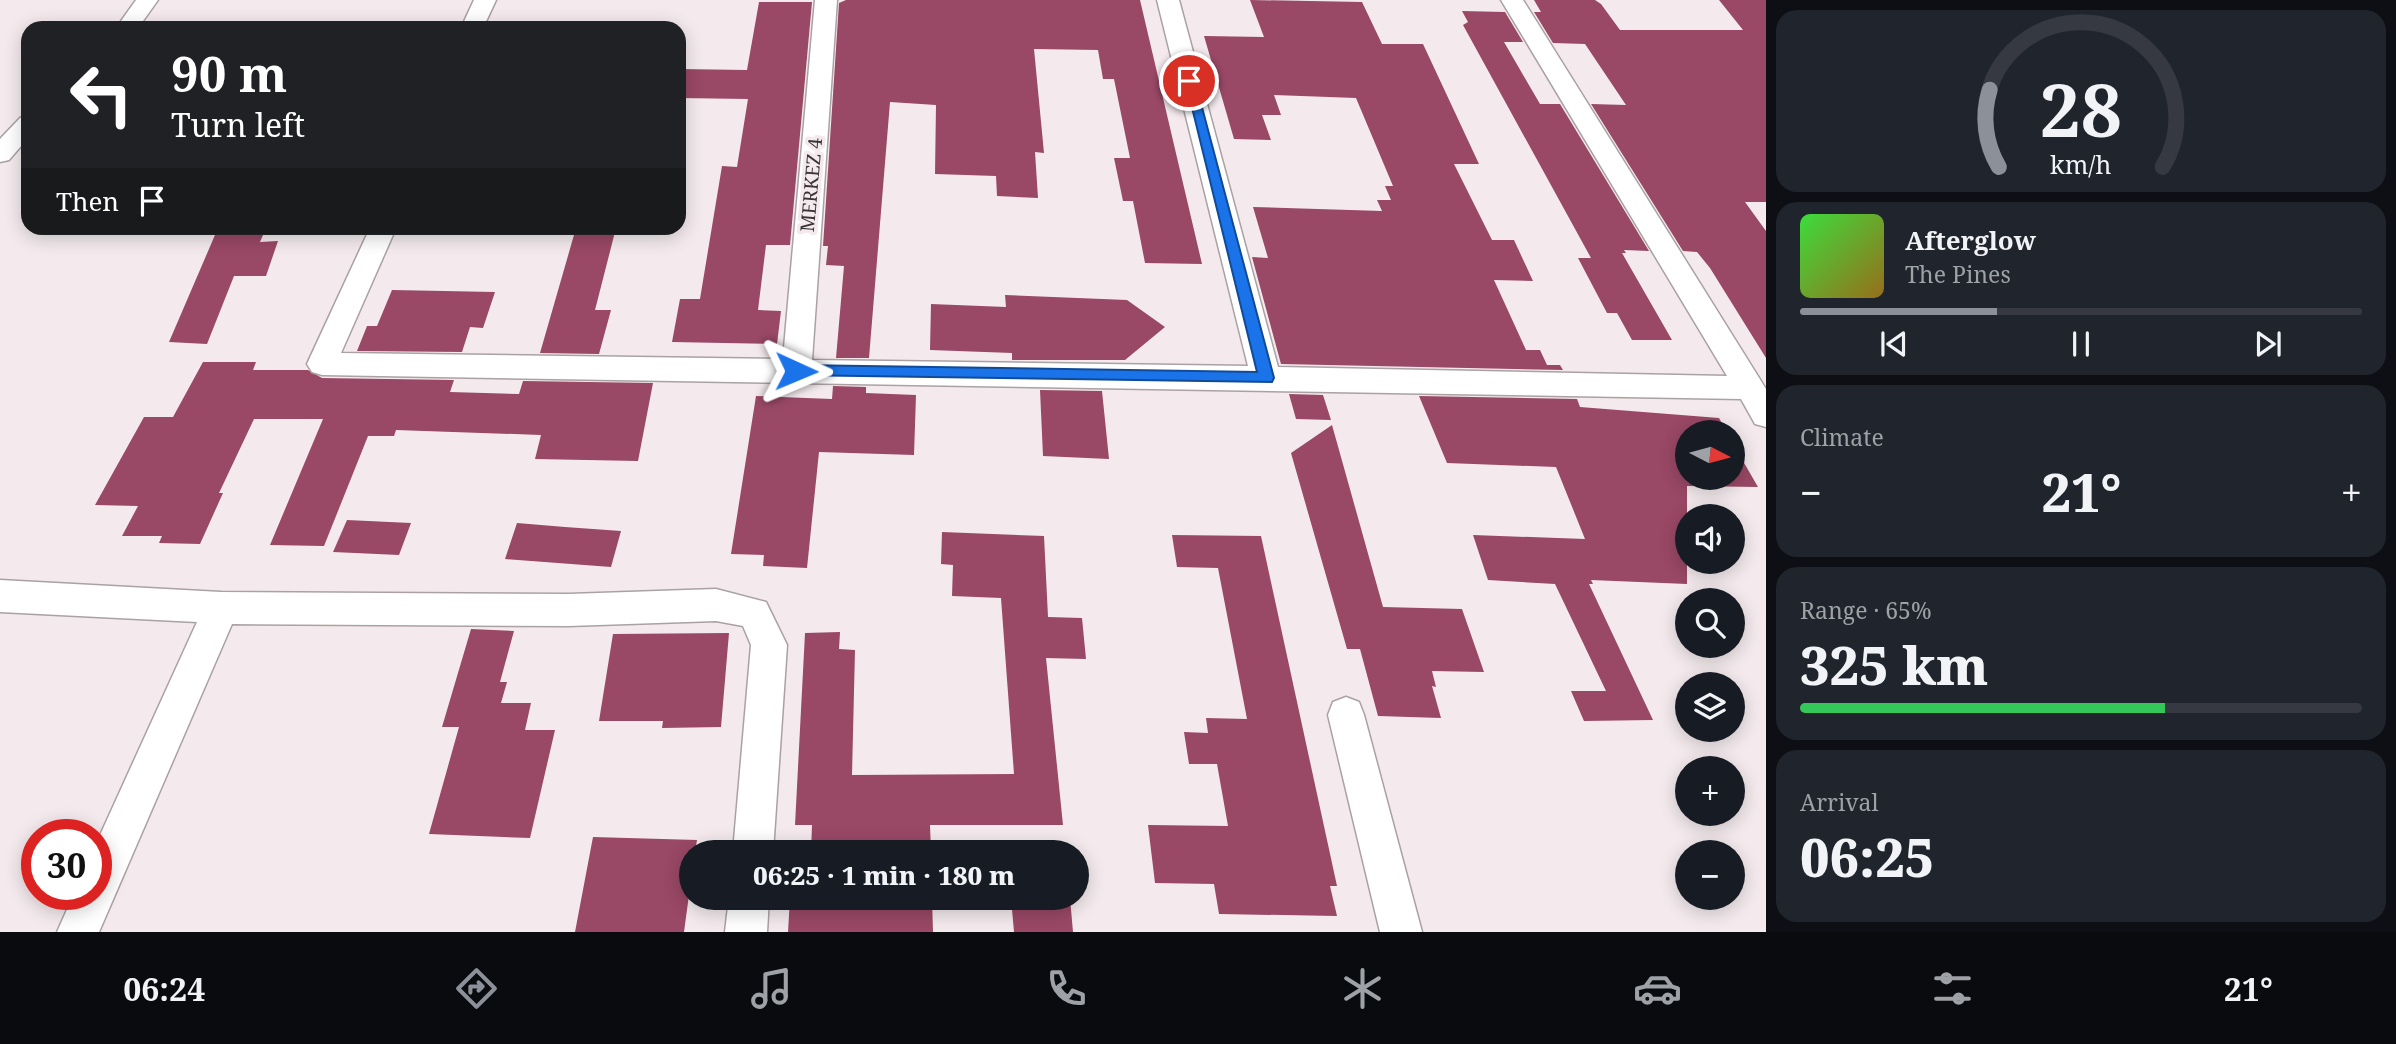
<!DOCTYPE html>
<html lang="en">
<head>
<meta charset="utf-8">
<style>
	:root { --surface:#171b24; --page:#20242c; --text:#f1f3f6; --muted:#9ea1a6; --line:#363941; --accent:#8c9099 }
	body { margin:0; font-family:"Noto Serif",serif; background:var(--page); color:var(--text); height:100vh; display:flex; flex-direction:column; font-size:26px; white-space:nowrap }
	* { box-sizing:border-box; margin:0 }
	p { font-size:23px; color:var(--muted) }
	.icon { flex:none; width:38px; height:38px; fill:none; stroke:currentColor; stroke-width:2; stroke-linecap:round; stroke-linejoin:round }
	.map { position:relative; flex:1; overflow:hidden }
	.details { display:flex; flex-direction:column; gap:10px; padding:10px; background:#0d0f14; width:630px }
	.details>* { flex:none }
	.banner { position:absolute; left:21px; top:21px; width:665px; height:214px; border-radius:21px; box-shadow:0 4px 18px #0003; background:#202124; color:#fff; overflow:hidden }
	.needle { width:46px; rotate:96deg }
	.tools { position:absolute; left:1675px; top:420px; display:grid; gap:14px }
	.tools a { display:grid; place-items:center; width:70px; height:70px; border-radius:50%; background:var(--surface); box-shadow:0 4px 18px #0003; font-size:35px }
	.speed { position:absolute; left:21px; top:819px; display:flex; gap:14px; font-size:35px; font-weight:700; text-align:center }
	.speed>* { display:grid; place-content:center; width:91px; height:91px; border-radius:50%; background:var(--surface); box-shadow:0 4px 18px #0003; line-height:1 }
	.speed .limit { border:10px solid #d22; background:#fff; color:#111 }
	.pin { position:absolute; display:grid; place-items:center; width:60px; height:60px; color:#fff; margin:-30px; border:4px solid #fff; border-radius:50%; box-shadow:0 2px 7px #0007 }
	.me { position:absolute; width:77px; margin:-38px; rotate:91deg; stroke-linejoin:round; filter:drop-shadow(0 0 5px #0008) }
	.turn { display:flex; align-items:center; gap:24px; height:147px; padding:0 35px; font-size:32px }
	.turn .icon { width:91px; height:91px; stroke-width:2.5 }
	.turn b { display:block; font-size:49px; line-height:60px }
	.then { display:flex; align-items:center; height:66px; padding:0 35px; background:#0003; gap:14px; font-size:26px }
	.big { font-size:52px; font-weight:800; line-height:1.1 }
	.details .widget { flex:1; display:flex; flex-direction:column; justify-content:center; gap:10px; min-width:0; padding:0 24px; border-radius:21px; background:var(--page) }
	.details .dial { align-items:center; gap:0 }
	.dial svg { height:182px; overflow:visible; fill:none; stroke:var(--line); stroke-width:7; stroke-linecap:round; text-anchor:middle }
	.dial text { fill:var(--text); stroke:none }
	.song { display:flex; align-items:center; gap:21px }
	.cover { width:84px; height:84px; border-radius:10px; background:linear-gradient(135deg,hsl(120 70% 55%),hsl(40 70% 35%)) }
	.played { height:7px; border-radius:4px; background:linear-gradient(90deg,var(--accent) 35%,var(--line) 35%) }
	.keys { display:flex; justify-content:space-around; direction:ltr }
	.heat { display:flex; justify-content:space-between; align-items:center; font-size:38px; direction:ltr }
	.charge { height:10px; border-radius:5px; background:linear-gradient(90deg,#34c759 65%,var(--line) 0) }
	.trip { position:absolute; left:679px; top:840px; width:410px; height:70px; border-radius:35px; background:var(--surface); box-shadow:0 4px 18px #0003; font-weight:800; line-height:70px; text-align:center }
	.dock { display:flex; height:112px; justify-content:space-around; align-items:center; background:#090b0e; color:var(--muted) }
	.dock .icon { width:49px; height:49px }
	.dock .active { color:var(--accent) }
	.dock b { font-size:32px; color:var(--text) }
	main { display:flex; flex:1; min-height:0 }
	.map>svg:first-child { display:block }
	.building { fill:#994865 }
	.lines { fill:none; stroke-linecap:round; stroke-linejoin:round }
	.street-casing { stroke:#aaa1a3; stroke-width:3 }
	.street { fill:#fff; fill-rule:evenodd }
	.route { fill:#1a73e8; stroke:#114b97; stroke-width:2 }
	.labels { text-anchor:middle; stroke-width:7; stroke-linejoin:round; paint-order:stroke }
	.street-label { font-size:19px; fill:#3a3637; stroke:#f4eaed }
</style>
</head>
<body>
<main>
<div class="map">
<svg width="1766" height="932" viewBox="0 0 1766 932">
	<rect width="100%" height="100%" fill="#f4eaed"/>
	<path class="building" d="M846,0H1140L1202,264L1145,263L1133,201H1123L1114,158H1130L1114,79H1103L1098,50L1034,49L1044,153L1035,152L1038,198L997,196L996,176L935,174L936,105L890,102L869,358H836L844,266L826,265L828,246H823L839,3Z
		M1250,0L1362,2L1382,44H1423L1479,164H1454L1492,240H1514L1533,281L1494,280L1526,350H1540L1547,365H1560L1563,370L1281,364L1252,257L1268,258L1253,207L1382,211L1377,200H1391L1385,186H1393L1356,98L1274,95L1281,115H1262L1271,140L1234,139L1204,36L1264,37Z
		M1534,0H1595L1601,4L1620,30H1743L1719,0H1766V202H1745L1766,231V358L1710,268L1697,252L1683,251L1591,104L1626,105L1585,44L1553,43L1534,12H1541Z
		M759,2H812L790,245H766L758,310L781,311L777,344L672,342L680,299H700L722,166L737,167L748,99L679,98V69L747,70Z
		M1462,11L1505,12L1523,42H1504L1540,104H1560L1649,251L1624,250L1626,253H1622L1672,340H1632L1617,313H1607L1578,258H1591L1463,25L1468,22Z
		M218,228H266L260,242L278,241L266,276H234L207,344L169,342Z
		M576,228H616L595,310H611L599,354L540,353Z
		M392,290L495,292L483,328L470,327L462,352L357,351L367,326H377Z
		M1005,295L1127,300L1165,327L1125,360H1012V353L930,350L931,304L1006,307Z
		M203,362H256L253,370H308L322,378L454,380L450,392L519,394L523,381L653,383L638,461L535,459L541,435L396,430L394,436H368L324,546L270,545L323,419H254L219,493H223L200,544L159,543L162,536H122L138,506L95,505L144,417H173Z
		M833,386L866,387V393L916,395L914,455L819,452L807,568L763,566L764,555L731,554L756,396L832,399Z
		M1040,390L1102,391L1109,459L1043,456Z
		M1289,394L1323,395L1331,420L1296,419Z
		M1419,396L1577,399L1580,407L1719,418L1727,432H1687V478H1732V442L1758,487L1687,486V584L1591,580L1593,584H1589L1653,720L1584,721L1571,691H1606L1555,584L1488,580L1473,535L1585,539L1556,467L1447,463Z
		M1332,425L1383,607L1462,609L1484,672L1432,671L1436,687L1432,686L1441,718L1378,716L1360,649H1347L1291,453Z
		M347,520L411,523L399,555L333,552Z
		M517,523L565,527L621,531L611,567L505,559Z
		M942,532L1044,536L1048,617L1082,618L1086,659L1046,658L1063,825H930L931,852H811L812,825H795L805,633L840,632L839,649L855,650L852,775L1014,774L1001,598L952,596L953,565L941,564Z
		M1172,535L1261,536L1337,886H1330L1337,916L1219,914L1214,884L1155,883L1148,825L1228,826L1217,764H1189L1184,732L1208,733L1206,718L1247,719L1218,568L1177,567Z
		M471,629L514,631L500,682H507L501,703H531L525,730H555L530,838L429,834L459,727H442Z
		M729,633L721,727L662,728L663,721H599L613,634Z
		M593,837L697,840L695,852H691V880L684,932H575Z
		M790,898H932L933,932H788Z
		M1011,898H1070L1073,932H1014Z"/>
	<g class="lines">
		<defs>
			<path id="street" d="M136,0H158L138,28H116Z
				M474,0H496L483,28H461Z
				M815,0H837L812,360L1248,366L1157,0H1179L1278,367L1727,376L1501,0H1523L1766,389V427L1755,424L1741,399L322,375L312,372L307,364L370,228H396L341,353L783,359Z
				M28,115V138L9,160L0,162V139L20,118Z
				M0,580L221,592L569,594L716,589L766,602L787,645L773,852H733L751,645L743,626L716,621L569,626L232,624L99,932H57L74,894H96V844L197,622L0,612Z
				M1346,697L1359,702L1364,715L1422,932H1380L1328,715L1333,702Z
				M729,898H769L767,932H725Z"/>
		</defs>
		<use href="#street" class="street-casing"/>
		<use href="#street" class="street"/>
	</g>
	<path class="route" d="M1185,79L1195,81L1274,378L1272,382L791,375V367L796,365L1257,372Z"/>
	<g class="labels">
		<g class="street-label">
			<text transform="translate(811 185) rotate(-85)" y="7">MERKEZ 4</text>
		</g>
	</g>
</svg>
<div class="tools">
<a><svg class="needle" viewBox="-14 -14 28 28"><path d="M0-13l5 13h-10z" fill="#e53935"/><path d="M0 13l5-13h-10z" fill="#9ea1a6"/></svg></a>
<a><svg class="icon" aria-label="sound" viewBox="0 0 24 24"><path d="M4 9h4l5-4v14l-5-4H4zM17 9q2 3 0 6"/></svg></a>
<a><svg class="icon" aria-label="search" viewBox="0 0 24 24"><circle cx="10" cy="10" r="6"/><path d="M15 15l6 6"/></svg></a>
<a><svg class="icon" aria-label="layers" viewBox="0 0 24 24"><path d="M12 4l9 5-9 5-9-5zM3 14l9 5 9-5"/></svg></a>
<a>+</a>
<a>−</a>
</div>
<div class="speed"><div class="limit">30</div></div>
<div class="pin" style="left:1189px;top:81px;background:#d93025"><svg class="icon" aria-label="arrive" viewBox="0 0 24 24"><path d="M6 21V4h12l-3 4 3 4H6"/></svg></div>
<svg class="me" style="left:796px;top:371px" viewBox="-20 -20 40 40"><path d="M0-17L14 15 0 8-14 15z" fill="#1a73e8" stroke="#fff" stroke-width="4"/></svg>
<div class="trip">06:25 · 1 min · 180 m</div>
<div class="banner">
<div class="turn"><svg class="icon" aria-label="left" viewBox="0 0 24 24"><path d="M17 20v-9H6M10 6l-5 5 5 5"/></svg><div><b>90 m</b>Turn left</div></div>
<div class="then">Then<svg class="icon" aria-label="arrive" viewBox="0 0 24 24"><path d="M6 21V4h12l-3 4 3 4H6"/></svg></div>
</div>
</div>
<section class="details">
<div class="widget dial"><svg viewBox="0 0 100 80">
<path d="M14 69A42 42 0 1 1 86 69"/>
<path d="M14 69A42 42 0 0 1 10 35" stroke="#8c9099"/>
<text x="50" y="56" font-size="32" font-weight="700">28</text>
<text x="50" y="72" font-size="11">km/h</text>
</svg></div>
<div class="widget">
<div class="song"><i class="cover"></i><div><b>Afterglow</b><p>The Pines</p></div></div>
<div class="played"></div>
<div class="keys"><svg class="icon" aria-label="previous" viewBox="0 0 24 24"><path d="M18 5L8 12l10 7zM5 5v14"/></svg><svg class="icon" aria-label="pause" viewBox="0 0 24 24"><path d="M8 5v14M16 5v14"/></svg><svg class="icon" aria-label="next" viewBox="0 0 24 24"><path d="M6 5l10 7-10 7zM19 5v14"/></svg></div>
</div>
<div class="widget"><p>Climate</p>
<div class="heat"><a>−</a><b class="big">21°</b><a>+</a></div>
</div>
<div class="widget"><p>Range · 65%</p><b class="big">325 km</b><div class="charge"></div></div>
<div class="widget"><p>Arrival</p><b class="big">06:25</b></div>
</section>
</main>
<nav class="dock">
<b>06:24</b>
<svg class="icon active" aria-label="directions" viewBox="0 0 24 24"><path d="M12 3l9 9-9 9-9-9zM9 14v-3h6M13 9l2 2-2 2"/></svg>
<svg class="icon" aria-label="music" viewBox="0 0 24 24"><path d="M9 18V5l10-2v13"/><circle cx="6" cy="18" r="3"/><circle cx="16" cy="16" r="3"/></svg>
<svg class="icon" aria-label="phone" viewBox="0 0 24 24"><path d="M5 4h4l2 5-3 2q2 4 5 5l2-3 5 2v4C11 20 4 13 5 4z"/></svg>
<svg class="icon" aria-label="climate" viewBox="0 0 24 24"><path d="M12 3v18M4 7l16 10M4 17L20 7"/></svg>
<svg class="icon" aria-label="car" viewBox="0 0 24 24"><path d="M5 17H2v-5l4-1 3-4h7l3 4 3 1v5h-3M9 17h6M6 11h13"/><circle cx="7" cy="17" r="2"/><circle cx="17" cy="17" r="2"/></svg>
<svg class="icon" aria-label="filters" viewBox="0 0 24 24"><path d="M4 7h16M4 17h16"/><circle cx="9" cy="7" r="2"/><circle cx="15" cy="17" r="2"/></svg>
<b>21°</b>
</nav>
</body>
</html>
